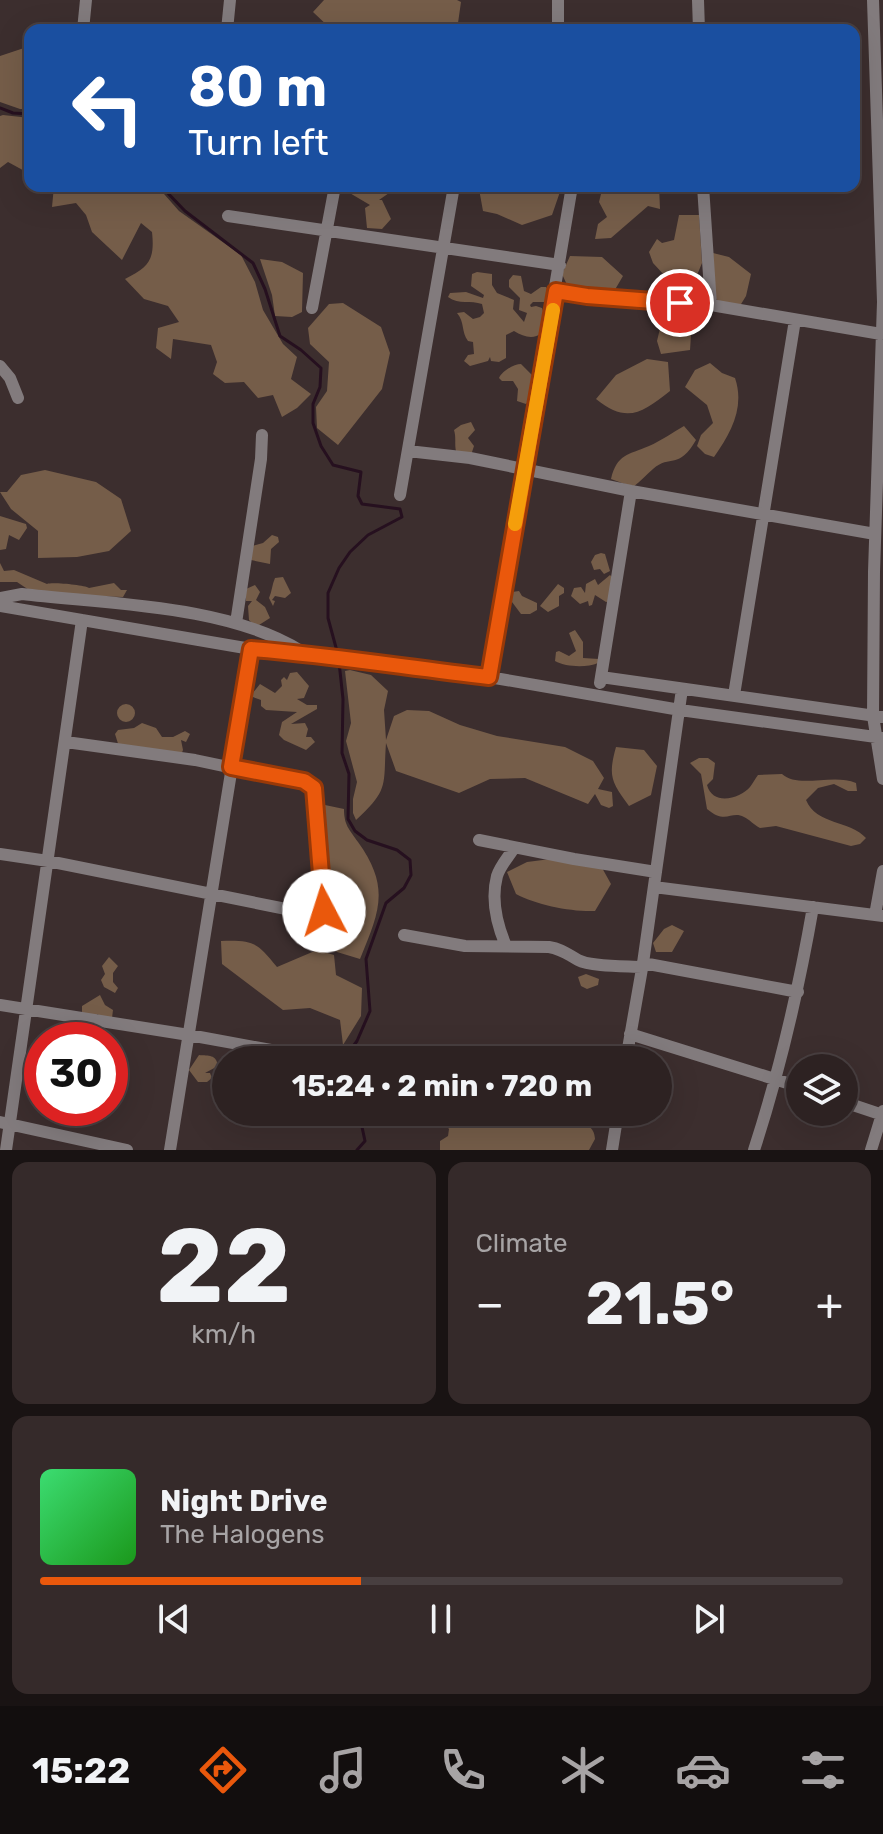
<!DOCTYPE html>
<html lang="en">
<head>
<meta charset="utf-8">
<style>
	:root { --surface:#2d2222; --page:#352a2a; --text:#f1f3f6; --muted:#a7a4a5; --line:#483f40; --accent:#ea580c }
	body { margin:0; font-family:Rubik,sans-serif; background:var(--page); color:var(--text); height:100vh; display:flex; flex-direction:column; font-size:30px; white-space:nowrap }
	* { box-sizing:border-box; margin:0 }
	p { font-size:26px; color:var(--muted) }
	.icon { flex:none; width:44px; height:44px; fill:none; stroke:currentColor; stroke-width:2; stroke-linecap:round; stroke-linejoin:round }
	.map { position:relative; height:1150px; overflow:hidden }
	.drawer { display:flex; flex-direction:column; gap:12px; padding:12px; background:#191313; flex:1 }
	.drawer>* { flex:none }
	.guide { position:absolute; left:24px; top:24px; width:836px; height:168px; border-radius:16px; box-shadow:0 8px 32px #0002,0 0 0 2px var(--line); background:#1a4fa0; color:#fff; overflow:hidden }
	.tools { position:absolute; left:786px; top:1054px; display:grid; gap:16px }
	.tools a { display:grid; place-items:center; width:72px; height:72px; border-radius:50%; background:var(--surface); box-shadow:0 8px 32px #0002,0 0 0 2px var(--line); font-size:40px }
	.speed { position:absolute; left:24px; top:1022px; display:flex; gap:16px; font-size:40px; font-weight:700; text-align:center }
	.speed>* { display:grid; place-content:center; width:104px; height:104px; border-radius:50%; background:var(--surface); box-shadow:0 8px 32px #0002,0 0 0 2px var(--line); line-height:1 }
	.speed .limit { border:12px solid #d22; background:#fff; color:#111 }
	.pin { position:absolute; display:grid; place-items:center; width:68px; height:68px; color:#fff; margin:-34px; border:4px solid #fff; border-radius:50%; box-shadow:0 2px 8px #0007 }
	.me { position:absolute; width:88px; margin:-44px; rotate:355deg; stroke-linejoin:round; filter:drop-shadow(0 0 6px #0008) }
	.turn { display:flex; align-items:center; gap:28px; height:168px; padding:0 32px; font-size:36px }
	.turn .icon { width:104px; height:104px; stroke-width:2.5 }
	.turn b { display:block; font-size:56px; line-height:68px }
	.big { font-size:60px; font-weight:700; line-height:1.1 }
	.drawer .card { flex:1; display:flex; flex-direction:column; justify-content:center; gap:12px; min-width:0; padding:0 28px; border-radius:16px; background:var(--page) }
	.drawer .dial { align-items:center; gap:0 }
	.dial b { font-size:104px; line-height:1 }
	.song { display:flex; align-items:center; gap:24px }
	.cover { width:96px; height:96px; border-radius:12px; background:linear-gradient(135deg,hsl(140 70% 55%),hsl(120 70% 35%)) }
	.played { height:8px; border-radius:4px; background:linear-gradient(90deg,var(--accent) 40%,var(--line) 40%) }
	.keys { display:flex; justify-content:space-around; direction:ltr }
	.heat { display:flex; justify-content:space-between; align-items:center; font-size:44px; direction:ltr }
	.drawer .tiles { flex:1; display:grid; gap:12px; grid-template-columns:1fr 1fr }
	.card:last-child { grid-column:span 2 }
	.trip { position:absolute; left:212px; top:1046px; width:460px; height:80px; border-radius:40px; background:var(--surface); box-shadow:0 8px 32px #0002,0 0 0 2px var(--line); font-weight:700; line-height:80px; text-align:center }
	.tab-bar { display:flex; height:128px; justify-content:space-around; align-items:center; background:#120e0e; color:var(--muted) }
	.tab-bar .icon { width:56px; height:56px }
	.tab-bar .selected { color:var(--accent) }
	.tab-bar b { font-size:36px; color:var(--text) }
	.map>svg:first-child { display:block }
	.forest { fill:#755d49 }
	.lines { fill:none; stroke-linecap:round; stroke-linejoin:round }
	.stream { stroke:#26101f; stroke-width:3 }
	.minor { stroke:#827b7d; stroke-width:12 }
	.route-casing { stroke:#983908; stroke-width:20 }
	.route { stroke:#ea580c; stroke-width:14 }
	.slow { stroke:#f59e0b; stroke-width:14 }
</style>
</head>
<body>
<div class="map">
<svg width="883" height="1150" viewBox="0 0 883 1150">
	<rect width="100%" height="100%" fill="#3c2e2e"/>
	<path class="forest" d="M324,0H457L461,2L457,30L425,25L407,30H338L331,29L313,12Z
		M30,46V109H20L0,102V56Z
		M3,115L30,118V174L8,162L0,168V116Z
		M54,186H157L179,211L241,255L255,282L263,310L283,344L297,357L291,379L311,394L297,408L282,417L273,395L258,398L244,382L225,383L213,374L217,362L211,345L173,339L171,359L156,348L158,328L179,322L168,306L144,299L125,279C149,267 155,260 152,232L141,223L122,260L92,232L86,215L76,203L52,207Z
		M347,186H391L389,193L379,200H382L391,219L382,229L367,228L365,208L370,205L348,192Z
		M482,186H562L552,215L522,225L497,214L483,211L479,189Z
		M603,186H659L660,209L648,206L611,238L595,239L598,224L607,217L599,202Z
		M679,215H699L702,263L695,280L683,272L665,276L653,263L649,252L657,239L662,243L674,240Z
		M713,253L729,257L751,274L746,296L738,309H724L715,297Z
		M570,256L602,257L623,276L613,293L587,296L568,287L562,274Z
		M260,259L282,262L303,273L302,312L292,317L275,316L272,295Z
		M477,272L492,274V285L497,293L514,300L513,309L524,322L527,313L519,310L520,298L509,287V280L513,275L521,276L524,291L531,294L541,287H546L550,293L546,302H533L530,305L531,307L536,306L542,308L545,317L542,333C533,340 524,337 514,331L506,335V358L499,362L491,361L490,357L488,361L470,366L464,361L468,355L474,354L473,342L468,341C461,332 465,322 457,313L464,312L473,319L480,317L484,313L482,304C471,300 459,305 448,297L450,293L466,292L483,298L484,295L471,286L472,274Z
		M343,303L381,327L390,353L382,389L338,445L317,428L316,407L327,391L329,362L310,344L308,328L329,304Z
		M677,315L692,321L690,350L661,354L657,341L663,316Z
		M647,359L668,362L670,391C642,413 627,424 596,399L616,375Z
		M710,363L722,373L735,378C745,407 731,433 714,457L705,454L697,446L701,435L713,423L707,405L685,387L695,370Z
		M521,364L536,379L531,399L526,404L517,401L518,389L513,381H502L499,378C502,371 514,364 521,364Z
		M471,422L475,430L468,438L474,446L470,458L458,456C453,447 457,440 454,430L461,425Z
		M684,426L696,440C679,470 670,454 653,469C646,475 641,481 633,487L611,479C617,454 628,455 649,446C661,441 673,432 684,426Z
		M45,470L96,482L121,499L131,531L109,551L77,557L38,558V531L11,509L0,492H7L21,475Z
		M0,516L26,524L27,528L19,540L9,535L6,549L0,550Z
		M272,535L278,537L279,542L271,549L270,564L251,560L252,546L263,543Z
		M601,553L605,554L610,571L604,574L600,569L594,570L591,562L595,555Z
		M0,563L4,571L14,570L47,584C52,582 84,585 89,588L114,583L121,590H127L123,597L35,594L17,582H0Z
		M610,575L613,578L611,601L606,602L595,595L592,605L589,606L588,601L580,604L571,596L574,588L581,587L585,593L586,584L595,579L598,585Z
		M283,577L291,593L285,598L275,596L272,600L275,601L273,606L269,598C272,591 272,585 275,578Z
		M558,584L564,588V593L559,596V606L548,612L540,606Z
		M255,585L260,592L256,600L265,607L270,618L259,625L253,624L249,620L248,606L252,601H246V589Z
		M519,591L522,596L537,603V610L530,614H521L509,598L512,592Z
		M575,630L583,642V658L599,659L598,663C586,668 566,667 555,661L556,652L559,651L569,656L576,651L569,633Z
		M350,670L371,675L388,691L384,710L386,740L394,716L407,710L429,711L460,725L497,736L565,747L593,761L604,778L598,789L612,792L613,806L609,808L601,805L595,794L588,804L525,778L490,779L459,793L396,771L386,743C383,785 390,789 356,820L353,813V799L357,782L346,741L351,723L345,671Z
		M297,672L309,686L304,698L297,699L307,705H317V709L291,724L305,723L308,729L306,737H311L315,742L306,750L284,740L279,735L282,722L297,712L266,710L261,706V700L253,697L252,694L260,684L275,693L282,686L281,680L284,677L287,680L290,673Z
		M117 713a9 9 0 1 1 18 0a9 9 0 1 1-18 0Z
		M142,723L156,728L162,737H173L185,731L190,734L186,742L181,740L183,750L181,755L120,750L115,734L118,730L134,728Z
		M616,747L644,750L657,766L651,795L629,806C611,782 608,776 616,747Z
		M699,758H708L715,763L713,779L707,785C713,807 741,798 750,787C753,783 755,779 758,775L782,774C798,789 833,773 856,783L857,791H848L834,784L818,788L806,800C816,825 850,820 866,838L860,844L851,846L776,826L760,828C754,825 749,819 744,817C731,810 726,825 707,809L701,774L690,763Z
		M325,805L344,809C344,825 349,829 358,842C391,888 379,912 360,959L337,952L320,933C346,911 323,865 322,837C321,826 324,815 325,805Z
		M566,857L601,866L611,884L595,911C571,912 537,905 516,894L507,872L527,862Z
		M672,925L684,931L672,952H656L653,943L664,929Z
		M221,941C255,940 257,943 277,967L317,950L334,955L336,975L362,988L361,1016L343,1045L340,1020L310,1008L283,1010L222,964Z
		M109,957L118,966L113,973V982L118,988L115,993L104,987L101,980L105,974L102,966Z
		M586,974L599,979L598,985L587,989L581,986L578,977Z
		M100,995L105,1005L113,1010L112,1018H99L98,1014L94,1017L82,1014V1006Z
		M398,1048L406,1051L409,1060H381L382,1054Z
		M199,1055C209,1056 216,1054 218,1066L205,1073H210L212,1078L207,1082H198L189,1070Z
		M455,1112L471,1113L475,1127L492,1124L494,1112H536L557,1116L562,1112L570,1113L574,1119C584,1125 594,1124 595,1139L589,1150H440V1141L448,1136L449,1129L445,1124L447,1115Z"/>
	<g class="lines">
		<path class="stream" d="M0,108L13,113L30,114
			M161,186L185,211L253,263L265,289L280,336L301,350L321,368L320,387L313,404V423L321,446L333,465L361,472L358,496L362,504L400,509L402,517L368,535L350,552L339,568L328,593V618L338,655
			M339,662L343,699L342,753L349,774L348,819L355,831L367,840L397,850L410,860L411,875L404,888L386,903L366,959L370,1011L357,1041L343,1060
			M351,1112L362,1127L365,1141L357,1150"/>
		<path class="minor" d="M558,0V30
			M698,0L699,30
			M873,0L883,302L874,572L873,716L883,779
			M83,30L86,0
			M227,30L230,0
			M703,186L711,305
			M228,216L560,265
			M556,291L587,296L711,305L881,334
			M312,308L335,186
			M0,366L10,378L18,398
			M408,451L470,458L631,491L875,534
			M400,495L454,186
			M0,598L22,594C108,604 228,605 301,651
			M0,606L251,649L304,653L345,660L489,677L680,710L883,738
			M236,623L261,459L262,435
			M489,677L572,186
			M601,677L883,717
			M600,683L631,491
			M734,695L795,320
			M479,840L574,859L656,872
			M0,854L48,861L316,915L324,911L314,788L309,784L195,760L66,742
			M654,887L883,916
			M875,915L883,871
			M404,935L465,946L549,947C562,949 567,954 578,960C591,967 626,966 642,967
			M506,946C497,925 491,899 497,876C500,866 509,856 514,848
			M643,963L798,992
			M0,1005L189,1035L315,1058
			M630,1034L800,1087
			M626,1060L643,963L682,689
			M844,1102L883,1115
			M597,1112L617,1115
			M0,1122L127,1150
			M6,1150L82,620
			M170,1150L251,649
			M612,1150L618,1112
			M754,1150C781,1067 798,993 813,907
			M871,1150L883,1111"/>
	</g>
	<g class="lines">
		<defs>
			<path id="route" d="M324,911L314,788L304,781L231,767L251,649C330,655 409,668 489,677L556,291L587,296L680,303"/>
		</defs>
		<use href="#route" class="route-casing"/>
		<use href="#route" class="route"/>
		<path class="slow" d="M515,524L553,310"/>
	</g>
</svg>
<div class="tools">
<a><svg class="icon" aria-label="layers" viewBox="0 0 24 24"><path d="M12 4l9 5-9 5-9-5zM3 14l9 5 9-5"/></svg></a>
</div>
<div class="speed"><div class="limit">30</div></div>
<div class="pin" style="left:680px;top:303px;background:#d93025"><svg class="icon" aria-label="arrive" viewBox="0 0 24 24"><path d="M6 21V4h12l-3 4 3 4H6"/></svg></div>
<svg class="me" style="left:324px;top:911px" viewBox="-20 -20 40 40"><circle r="19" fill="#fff"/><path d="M0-13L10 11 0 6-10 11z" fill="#ea580c"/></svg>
<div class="trip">15:24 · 2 min · 720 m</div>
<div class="guide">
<div class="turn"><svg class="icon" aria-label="left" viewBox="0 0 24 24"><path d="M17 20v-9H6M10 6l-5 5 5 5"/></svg><div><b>80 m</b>Turn left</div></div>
</div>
</div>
<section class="drawer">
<div class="tiles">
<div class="card dial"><b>22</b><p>km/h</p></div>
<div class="card"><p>Climate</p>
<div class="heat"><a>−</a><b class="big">21.5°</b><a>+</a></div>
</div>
<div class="card">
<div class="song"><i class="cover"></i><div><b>Night Drive</b><p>The Halogens</p></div></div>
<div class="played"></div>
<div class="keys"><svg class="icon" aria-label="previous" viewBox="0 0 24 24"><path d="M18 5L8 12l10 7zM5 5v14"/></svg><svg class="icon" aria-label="pause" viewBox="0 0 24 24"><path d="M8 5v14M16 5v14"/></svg><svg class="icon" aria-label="next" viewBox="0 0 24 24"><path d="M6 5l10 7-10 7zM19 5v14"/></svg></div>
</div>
</div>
</section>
<nav class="tab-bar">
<b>15:22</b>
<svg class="icon selected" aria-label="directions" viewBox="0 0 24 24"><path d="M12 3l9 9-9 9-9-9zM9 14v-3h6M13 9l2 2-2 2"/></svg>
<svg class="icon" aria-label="music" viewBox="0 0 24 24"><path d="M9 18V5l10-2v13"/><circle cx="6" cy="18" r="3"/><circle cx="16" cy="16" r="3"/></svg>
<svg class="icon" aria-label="phone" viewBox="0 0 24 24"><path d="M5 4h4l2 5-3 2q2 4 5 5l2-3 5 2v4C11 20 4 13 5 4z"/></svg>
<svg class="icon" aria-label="climate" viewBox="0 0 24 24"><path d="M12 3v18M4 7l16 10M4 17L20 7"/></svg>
<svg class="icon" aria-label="car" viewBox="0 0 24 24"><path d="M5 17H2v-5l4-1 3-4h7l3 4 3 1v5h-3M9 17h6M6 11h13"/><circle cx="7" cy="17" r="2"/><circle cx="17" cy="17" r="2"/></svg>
<svg class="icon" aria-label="filters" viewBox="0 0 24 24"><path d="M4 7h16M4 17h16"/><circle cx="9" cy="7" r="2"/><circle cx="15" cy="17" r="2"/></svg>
</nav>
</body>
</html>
